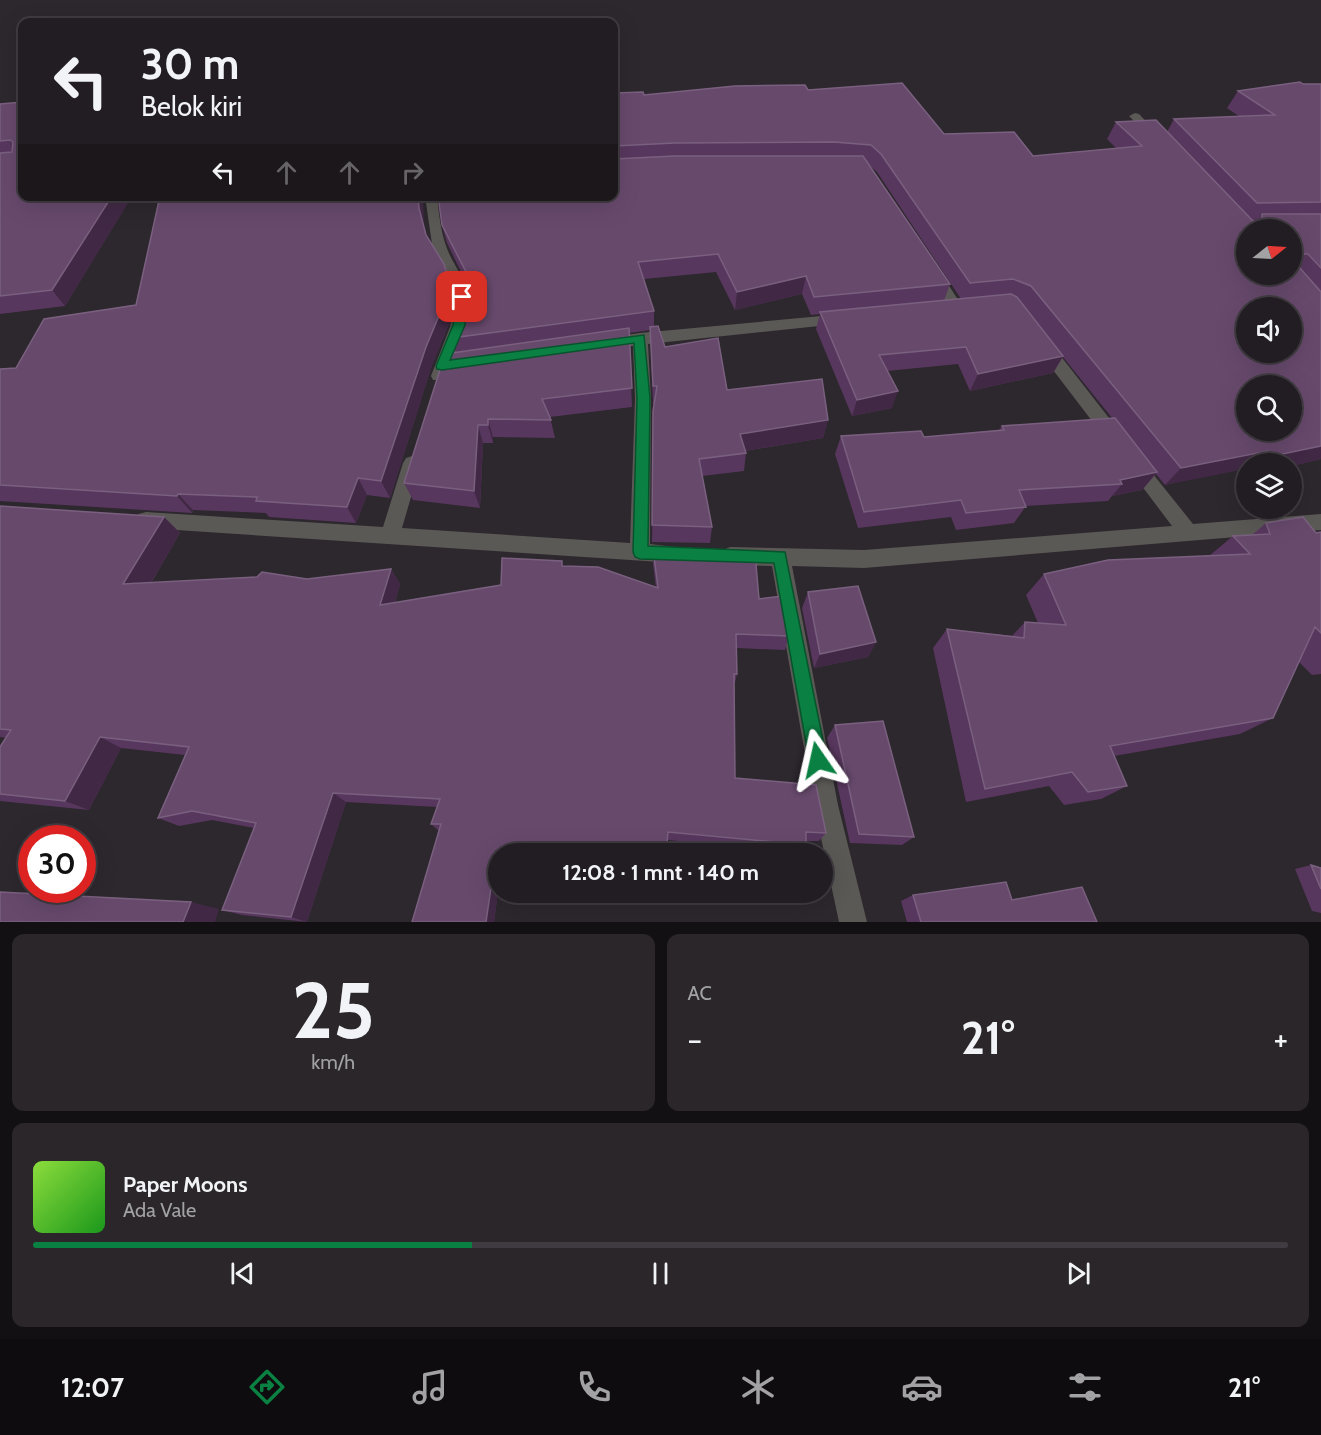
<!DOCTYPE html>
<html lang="id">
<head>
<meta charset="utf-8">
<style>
	:root { --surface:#221d22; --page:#2a262a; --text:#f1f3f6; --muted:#a2a2a5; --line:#3f3b40; --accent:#0b8043 }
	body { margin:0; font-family:Cabin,sans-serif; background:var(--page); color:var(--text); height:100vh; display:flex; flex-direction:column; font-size:22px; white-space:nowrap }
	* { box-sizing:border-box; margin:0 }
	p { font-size:20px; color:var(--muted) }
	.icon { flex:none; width:33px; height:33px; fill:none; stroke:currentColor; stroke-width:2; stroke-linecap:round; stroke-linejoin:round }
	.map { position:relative; height:922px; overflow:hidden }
	.sheet { display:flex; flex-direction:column; gap:12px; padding:12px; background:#131013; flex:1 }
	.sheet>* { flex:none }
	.guide { position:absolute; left:18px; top:18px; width:600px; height:183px; border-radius:12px; box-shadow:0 6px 24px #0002,0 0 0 2px var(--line); background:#221d22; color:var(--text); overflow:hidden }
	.needle { width:39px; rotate:72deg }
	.tools { position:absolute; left:1236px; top:219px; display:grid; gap:12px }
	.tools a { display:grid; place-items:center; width:66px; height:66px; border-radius:50%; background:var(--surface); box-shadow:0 6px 24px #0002,0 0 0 2px var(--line); font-size:30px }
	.speed { position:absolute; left:18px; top:825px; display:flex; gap:12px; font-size:30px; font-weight:700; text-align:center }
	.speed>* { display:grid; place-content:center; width:78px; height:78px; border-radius:50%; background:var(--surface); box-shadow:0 6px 24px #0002,0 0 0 2px var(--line); line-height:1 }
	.speed .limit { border:9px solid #d22; background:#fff; color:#111 }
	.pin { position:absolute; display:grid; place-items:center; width:51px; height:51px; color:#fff; margin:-26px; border-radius:12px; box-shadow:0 3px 9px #0006 }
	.me { position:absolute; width:66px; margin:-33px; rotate:349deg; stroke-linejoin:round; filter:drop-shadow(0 0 4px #0008) }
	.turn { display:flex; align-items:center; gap:21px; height:126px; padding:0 24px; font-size:27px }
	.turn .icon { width:78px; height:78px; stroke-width:2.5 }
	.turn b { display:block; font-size:42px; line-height:51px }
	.lanes { display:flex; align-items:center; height:57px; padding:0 24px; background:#0003; justify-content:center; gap:30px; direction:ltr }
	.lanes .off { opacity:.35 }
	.big { font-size:45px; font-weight:700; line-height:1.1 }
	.sheet .tile { flex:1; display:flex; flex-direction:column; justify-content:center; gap:9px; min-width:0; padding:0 21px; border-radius:12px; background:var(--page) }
	.sheet .dial { align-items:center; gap:0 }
	.dial b { font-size:78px; line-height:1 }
	.song { display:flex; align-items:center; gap:18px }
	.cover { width:72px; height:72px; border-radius:9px; background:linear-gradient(135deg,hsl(90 70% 55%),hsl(120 70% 35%)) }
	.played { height:6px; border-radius:3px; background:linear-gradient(90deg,var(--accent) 35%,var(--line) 35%) }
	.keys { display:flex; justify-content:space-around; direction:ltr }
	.heat { display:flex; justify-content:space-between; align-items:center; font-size:33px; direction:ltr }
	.sheet .tiles { flex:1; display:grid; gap:12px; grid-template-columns:1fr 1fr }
	.tile:last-child { grid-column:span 2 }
	.trip { position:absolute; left:488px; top:843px; width:345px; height:60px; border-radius:30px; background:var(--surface); box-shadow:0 6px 24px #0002,0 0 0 2px var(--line); font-weight:700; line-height:60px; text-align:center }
	.menu { display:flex; height:96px; justify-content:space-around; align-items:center; background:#0e0c0e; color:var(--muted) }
	.menu .icon { width:42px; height:42px }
	.menu .active { color:var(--accent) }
	.menu b { font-size:27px; color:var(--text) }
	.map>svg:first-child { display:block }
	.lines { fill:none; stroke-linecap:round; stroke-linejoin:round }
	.street { fill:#5b5955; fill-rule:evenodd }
	.wall { fill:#58375e; fill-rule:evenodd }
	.shaded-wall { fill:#412945 }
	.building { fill:#67496c; stroke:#7a607f; stroke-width:1.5; fill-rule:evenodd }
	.route { fill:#0b8043; stroke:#07532c; stroke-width:1.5 }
</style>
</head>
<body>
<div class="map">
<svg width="1321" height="922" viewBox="0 0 1321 922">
	<rect width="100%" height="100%" fill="#2d272e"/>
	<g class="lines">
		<path class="street" d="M1135,113L1139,114L1161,137V141H1153L1131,118L1129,116Z
			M425,196H437C439,215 441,234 448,251C456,270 470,284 470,306C469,330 455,353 447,376L445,380H433L431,376L450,327L455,297L452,285L432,244Z
			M934,269L939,270L962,306L965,309L962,312H952L927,273Z
			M843,314L848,315L851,319L848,323L648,344L651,398L650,544L683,548L686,554L683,560L676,563L146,528L139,526L136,520L139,514L146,512L383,527L403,463L406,458L412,456L418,458L421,463L402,528L630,543L635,398L633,346L599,347L597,343L599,339L640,333Z
			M1043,340L1049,341L1120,432L1123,437L1120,442L1114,444L1108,442L1037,349L1035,345L1037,341Z
			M1135,457L1141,459L1193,524L1321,514V530L864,568L792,566L838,805L867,922H839L814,805L772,566L730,565L723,562L720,556L723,550L730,547L864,550L1172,526L1129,469L1126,464L1129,459Z"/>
	</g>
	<path class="wall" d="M1303,84H1321V459L1292,466V464H1246L1165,485L1156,474L1142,490L1112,496L1108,501L1026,506L1014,523L956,530L951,517L858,528L835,454L841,436L924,437L999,430L1002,426L1112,418L1063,357L1053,373L970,391L958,364L887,371L892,408L852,416L816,329L820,314L811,315L802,294L735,310L716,272L644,279L654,311V326L665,347L727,390L828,420L823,438L745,451L746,453L744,471L702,476L712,527L710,543L652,542L654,404H653L650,330L629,333L632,407L550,417L555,438L493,437V443H483L480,508L413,500L404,483L456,353L451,338L464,303L465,280L447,243L442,225L614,196V93L644,95L808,90L944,134L1033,156L1117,149L1107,139L1116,122L1167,132L1174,119L1240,117L1227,108L1238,91ZM869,165L877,172L961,299L944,301L950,284ZM1292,230V274H1246Z
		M22,102V196H132L65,306L0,314V104Z
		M424,226L426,235L453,296L449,324L432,365L390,498L367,495L356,523L269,517L266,513L193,510L192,513L0,501V369L16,368L136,305Z
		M0,506L164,517L180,533L151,583L307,579L391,569L400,584L395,603L501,585L563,566L656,588L653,564V548L716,554L759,599L789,636L785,650L737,648V674L734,687L735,778L826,833L819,841H806V845L800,853L668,840L498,854V892L494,922H412L439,831L431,824L437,807L346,802L307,922L242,915L222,910L254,828L212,820L179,826L158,818L185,755L121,748L89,810L0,801V747L6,738L0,737Z
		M1266,523L1316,533L1321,532V674L1312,675L1299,662L1273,718L1240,734L1114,756L1127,786L1101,799L1064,805L1049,786L966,802L933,648L947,629L1012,636L1025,622L1038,623L1026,595L1044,574L1209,556L1233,536L1252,535Z
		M808,592L876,642L868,657L814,668L802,608Z
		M835,725L914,837L902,845L850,843L827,738Z
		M1311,865L1321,868V913L1312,911L1295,869Z
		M913,895L1012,900L1097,922H907L901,901Z"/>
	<path class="shaded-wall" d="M112,196H132L65,306L52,290Z
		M418,196H423L424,226L419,208Z
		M444,264L453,296L449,324L432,365L390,498L381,481L426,347Z
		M806,276L802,294L735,310L737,292Z
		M1063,356L1053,373L970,391L978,374Z
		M898,391L892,408L852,416L857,400Z
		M488,419L493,437V443L488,425Z
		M828,420L823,438L738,452L740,434Z
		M478,425L483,443L480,508L474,491Z
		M1321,446V459L1292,466V464H1266L1273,456Z
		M1268,451L1255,464H1246V469L1165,485L1181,468Z
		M1157,472L1142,490L1112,496L1122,484L1120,480Z
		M358,478L367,495L356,523L347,507Z
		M178,494L193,510L192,513L177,496Z
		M164,517L180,533L141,599L123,584Z
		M391,569L400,584L390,620L380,605Z
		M876,642L868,657L814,668L820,654Z
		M100,737L121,748L89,810L65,801Z
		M333,793L346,802L307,922L291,917Z
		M494,867L498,871V892L494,922H486Z
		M191,902L219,909L215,922H183Z"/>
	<path class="building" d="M1300,82L1303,84H1321V202L1257,203L1174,119L1275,115L1238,91Z
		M902,83L944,134L1014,132L1033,156L1142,146L1116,122L1156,120L1253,221L1259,222L1262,220V214H1321V268L1308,254H1292V230H1246V274H1292V259L1321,292V446L1273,456L1268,451L1181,468L1031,286L1013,279L970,283L881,154L871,145L834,142L675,143L614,146V93L643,92L644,95L735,86L805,85L808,90ZM1246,308H1292V352H1246ZM1246,386H1292V430H1246Z
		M22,102V196H112L52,290L0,296V153L12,152L13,142L10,140L0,141V104Z
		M675,156H863L950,284L814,297L806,276L737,292L718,254L638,262L654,311L451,338L464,303L466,272L442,225L438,196H614V159Z
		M160,196H418L419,208L426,235L444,264L448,278L443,306L426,347L381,481L358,478L347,507L256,501L257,497L178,494L177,496L0,485V369L16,368L44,319L136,305Z
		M1011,294L1017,297L1063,356L978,374L966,347L879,355L898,391L857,400L820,312Z
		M658,326L665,347L718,338L727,390L822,379L828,420L740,434L746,453L699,459L712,527L652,525L653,411L657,386H653L650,327Z
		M629,328L632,388L542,399L551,420L488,419V425H478L474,491L404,483L445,354Z
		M1115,418L1157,472L1120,480L1122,484L1019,490L1026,507L966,513L961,500L864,512L841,436L921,431L924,437L1004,430L1002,426Z
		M0,506L164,517L123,584L257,577L262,572L307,579L391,569L380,605L501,585L502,558L562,561V566L598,567L658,588L653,548L716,550V554L755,553L759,599L782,596L789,636L736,634L737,674H734L735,778L816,785L826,833L806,832V845L668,832L666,854H498V868L494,867L486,922H412L441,824H431L440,799L333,793L291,917L222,910L256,823L192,811L158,818L189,747L100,737L65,801L0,794V747L11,730L0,729Z
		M1303,517L1316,533L1321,532V633L1315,627L1273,718L1110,746L1127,786L1088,792L1072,772L985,789L947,629L1024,638L1025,622L1066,625L1044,574L1108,560L1250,554L1233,536L1270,534L1266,523Z
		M858,586L876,642L820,654L808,592Z
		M883,721L914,837L859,834L835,725Z
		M1311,865L1321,868V889Z
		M1006,882L1012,900L1082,887L1097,922H921L913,895Z
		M0,892L191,902L183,922H0Z"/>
	<path class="route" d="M462,293L468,297L465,325L450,360L644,335L650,398L648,546L785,552L827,760L824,767L818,769L811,767L809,760L774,563L640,559L635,557L633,552L637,398L634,343L442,370L437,369L436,366L453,325L457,297Z"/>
</svg>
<div class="tools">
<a><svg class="needle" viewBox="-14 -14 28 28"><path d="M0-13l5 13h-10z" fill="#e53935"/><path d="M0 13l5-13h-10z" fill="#a2a2a5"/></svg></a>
<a><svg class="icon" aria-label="sound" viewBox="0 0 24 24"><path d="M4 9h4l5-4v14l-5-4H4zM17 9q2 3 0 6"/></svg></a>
<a><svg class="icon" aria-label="search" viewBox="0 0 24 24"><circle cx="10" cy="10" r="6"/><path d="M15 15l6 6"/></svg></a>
<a><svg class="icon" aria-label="layers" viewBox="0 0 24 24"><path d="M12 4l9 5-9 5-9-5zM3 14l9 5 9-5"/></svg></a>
</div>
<div class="speed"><div class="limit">30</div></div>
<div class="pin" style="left:462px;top:297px;background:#d93025"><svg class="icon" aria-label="arrive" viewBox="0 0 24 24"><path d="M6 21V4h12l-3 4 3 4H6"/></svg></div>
<svg class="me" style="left:818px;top:760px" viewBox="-20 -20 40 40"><path d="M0-17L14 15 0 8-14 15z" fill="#0b8043" stroke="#fff" stroke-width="4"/></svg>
<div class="trip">12:08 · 1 mnt · 140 m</div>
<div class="guide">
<div class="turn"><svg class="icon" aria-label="left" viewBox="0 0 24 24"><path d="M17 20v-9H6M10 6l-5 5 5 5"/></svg><div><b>30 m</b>Belok kiri</div></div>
<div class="lanes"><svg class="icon" aria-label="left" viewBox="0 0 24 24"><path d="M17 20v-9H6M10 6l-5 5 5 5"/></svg><svg class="icon off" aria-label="ahead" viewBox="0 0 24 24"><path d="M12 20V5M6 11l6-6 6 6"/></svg><svg class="icon off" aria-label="ahead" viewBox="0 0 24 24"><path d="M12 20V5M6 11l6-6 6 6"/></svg><svg class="icon off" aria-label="right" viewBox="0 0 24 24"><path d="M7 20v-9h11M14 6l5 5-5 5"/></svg></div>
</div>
</div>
<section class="sheet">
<div class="tiles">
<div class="tile dial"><b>25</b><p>km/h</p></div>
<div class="tile"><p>AC</p>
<div class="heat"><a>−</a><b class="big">21°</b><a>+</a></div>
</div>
<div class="tile">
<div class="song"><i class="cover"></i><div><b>Paper Moons</b><p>Ada Vale</p></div></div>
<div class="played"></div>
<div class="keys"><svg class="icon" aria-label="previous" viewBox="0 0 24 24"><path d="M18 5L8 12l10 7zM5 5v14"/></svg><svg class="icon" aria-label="pause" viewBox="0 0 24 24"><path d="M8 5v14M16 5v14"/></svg><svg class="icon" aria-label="next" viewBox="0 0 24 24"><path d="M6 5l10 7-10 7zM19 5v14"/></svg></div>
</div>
</div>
</section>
<nav class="menu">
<b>12:07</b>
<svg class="icon active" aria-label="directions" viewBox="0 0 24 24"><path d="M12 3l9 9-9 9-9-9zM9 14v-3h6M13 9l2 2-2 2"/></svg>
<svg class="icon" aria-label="music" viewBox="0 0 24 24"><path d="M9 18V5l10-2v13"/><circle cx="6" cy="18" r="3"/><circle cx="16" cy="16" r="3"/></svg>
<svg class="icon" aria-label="phone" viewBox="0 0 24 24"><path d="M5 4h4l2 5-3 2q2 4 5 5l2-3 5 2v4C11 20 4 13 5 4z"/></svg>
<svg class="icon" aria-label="climate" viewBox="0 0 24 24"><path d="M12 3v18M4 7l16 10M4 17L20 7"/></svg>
<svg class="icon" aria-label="car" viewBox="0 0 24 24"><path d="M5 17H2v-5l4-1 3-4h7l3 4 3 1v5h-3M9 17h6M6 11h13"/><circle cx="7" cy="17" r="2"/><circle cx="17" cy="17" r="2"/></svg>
<svg class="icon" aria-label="filters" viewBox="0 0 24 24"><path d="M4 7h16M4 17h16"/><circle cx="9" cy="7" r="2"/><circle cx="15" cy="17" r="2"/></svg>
<b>21°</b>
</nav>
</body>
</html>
